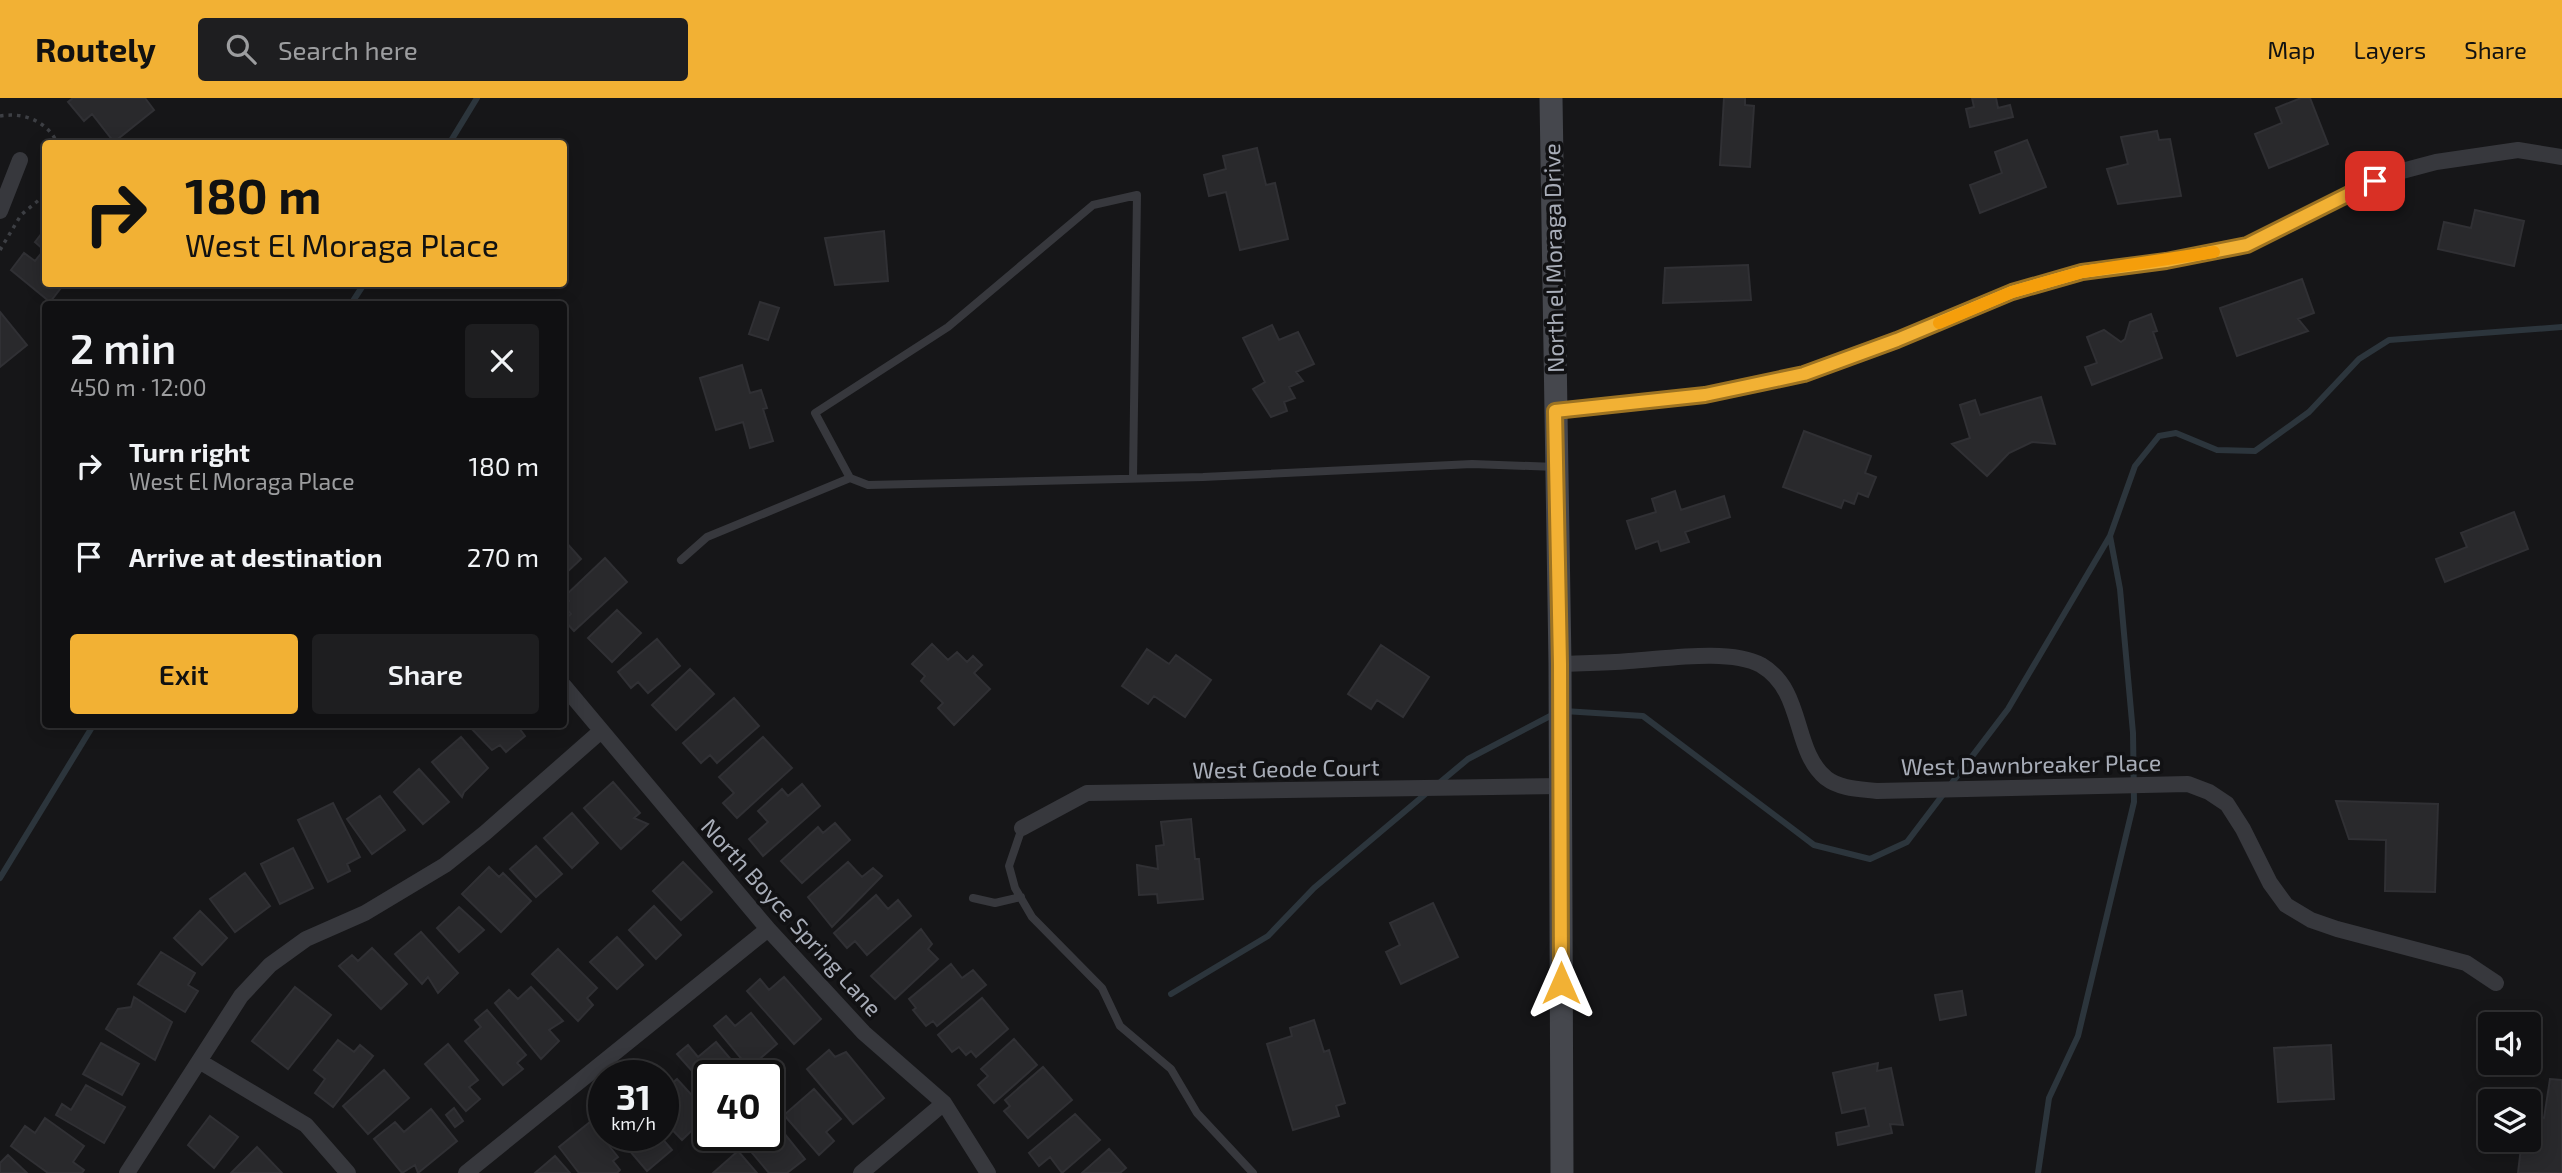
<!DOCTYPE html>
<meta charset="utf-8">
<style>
body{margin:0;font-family:"Exo 2",sans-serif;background:#1e1e20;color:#f1f3f6;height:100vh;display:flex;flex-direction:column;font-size:26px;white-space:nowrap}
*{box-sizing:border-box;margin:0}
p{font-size:23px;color:#9c9d9f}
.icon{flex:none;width:38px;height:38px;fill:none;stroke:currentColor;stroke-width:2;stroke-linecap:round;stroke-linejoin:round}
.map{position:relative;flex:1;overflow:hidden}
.side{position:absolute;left:42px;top:203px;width:525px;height:427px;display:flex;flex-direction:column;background:#101012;border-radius:7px;box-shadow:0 4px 18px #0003,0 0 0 2px #303032}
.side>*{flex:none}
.hud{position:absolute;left:42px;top:42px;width:525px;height:147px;border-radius:7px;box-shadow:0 4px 18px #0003,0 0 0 2px #303032;background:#f2b134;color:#111;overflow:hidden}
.fabs{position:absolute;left:2478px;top:914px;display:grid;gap:14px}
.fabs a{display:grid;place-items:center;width:63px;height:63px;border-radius:7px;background:#101012;box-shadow:0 4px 18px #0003,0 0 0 2px #303032;font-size:35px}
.speed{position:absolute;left:588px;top:962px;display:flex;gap:14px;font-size:35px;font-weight:700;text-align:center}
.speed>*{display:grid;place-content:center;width:91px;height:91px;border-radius:50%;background:#101012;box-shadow:0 4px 18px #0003,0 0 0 2px #303032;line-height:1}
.speed small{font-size:18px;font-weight:400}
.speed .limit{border:4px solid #111;border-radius:10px;background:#fff;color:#111}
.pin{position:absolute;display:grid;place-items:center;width:60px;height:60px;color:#fff;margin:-30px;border-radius:14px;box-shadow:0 4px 10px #0006}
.me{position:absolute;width:77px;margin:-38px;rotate:0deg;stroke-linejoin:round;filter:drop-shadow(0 0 5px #0008)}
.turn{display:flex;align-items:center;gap:24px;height:147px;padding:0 28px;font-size:32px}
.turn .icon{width:91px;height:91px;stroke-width:2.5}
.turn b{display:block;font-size:49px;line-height:60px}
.round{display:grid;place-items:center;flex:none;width:74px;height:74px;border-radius:7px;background:#1e1e20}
.headline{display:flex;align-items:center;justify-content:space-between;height:119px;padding:0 28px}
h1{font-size:42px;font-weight:600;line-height:52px}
.cta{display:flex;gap:14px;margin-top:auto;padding:14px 28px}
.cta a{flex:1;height:80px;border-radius:7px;background:#f2b134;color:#111;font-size:28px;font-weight:600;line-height:80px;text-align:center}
.cta a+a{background:#1e1e20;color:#f1f3f6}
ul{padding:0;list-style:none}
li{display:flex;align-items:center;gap:21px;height:91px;padding:0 28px}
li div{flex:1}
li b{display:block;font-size:26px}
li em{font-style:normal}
header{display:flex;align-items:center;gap:42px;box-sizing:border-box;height:98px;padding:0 35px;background:#f2b134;color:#111}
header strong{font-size:33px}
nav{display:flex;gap:38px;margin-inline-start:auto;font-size:24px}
.search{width:490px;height:63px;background:#1e1e20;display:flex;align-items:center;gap:18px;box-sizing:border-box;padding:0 24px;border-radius:7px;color:#9c9d9f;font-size:26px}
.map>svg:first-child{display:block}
</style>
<header>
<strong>Routely</strong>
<div class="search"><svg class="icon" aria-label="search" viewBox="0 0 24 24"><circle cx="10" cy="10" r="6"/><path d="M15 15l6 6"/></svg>Search here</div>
<nav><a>Map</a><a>Layers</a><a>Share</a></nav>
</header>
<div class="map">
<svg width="2562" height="1075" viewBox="0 0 2562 1075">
<rect width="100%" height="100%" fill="#161618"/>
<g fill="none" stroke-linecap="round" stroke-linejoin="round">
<path stroke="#2c353c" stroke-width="6" d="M449,46L477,0
M351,206L364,186
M1564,613L1643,618L1814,747L1870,761L1907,744L2008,611L2110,438
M1438,686L1468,661L1554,616
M0,780L94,626
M1171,896L1268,838L1314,790L1429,693
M2038,1075L2049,1000L2078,938L2134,704L2133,635L2120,491L2110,438L2135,368L2159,338L2176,335L2217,352L2255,353L2309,314L2359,261L2389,242L2562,229"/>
</g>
<path fill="#29292c" stroke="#303034" stroke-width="2" d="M73,0H145L154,12L114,44L92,16L84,23L68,4Z
M1724,0H1745V7L1754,8L1750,69L1720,67Z
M1972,0H1996L1998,10L2010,7L2013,19L1970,29L1966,11L1974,9Z
M2301,0H2310L2328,46L2269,70L2255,36L2282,25L2276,10Z
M2157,33L2159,42L2170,41L2181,98L2118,106L2107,71L2128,66L2121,39Z
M2027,42L2046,89L1980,115L1970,87L2002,75L1995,54Z
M1257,50L1266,87L1275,85L1288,141L1240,152L1226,94L1209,98L1204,77L1226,71L1223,58Z
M2475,112L2524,123L2514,168L2438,151L2444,124L2471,130Z
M45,131L46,186H64L50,204L11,172L24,155L35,163L44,152L35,144Z
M884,133L888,183L835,187L825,140Z
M1748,167L1751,202L1663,205L1665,170Z
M2302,181L2314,215L2298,221L2308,233L2237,258L2220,210Z
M760,204L779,210L768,242L749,236Z
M0,214L27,247L0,269Z
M2151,216L2157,233L2153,234L2162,260L2092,287L2085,269L2097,265L2087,239L2104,232L2121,244L2125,241L2130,224Z
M1272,227L1279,242L1298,234L1314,266L1296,274L1303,283L1289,289L1295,300L1284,304L1287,313L1271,319L1253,291L1265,284L1243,240Z
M742,267L750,295L761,292L767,310L763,311L773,343L750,350L743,324L716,332L700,280Z
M2041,299L2055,346L2032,344L2009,355L1987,378L1952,346L1970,340L1960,307L1975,302L1980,317Z
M1804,333L1871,358L1865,375L1876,379L1868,399L1858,395L1854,406L1844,402L1841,410L1783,389Z
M1675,393L1681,412L1724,398L1730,419L1685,434L1689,444L1661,453L1658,443L1636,451L1627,423L1656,414L1652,401Z
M2514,414L2528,451L2445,484L2436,461L2467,449L2461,435Z
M564,442L581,461L564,477Z
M605,460L627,484L574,533L564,522L571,516L564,508L569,503L565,498Z
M617,512L641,535L612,564L588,540Z
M657,541L680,568L648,595L638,584L631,590L618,574Z
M932,546L948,562L957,554L967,564L973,558L982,567L974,575L990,591L954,627L938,610L943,605L921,583L925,578L912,566Z
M1381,547L1429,579L1403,619L1377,602L1371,611L1348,596Z
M1147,551L1169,566L1176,557L1211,582L1185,619L1154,598L1148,606L1122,588Z
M690,571L714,596L676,632L652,607Z
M734,600L759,628L717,665L710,657L701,665L683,645Z
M467,626H516L525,638L506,654L500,647L492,652Z
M461,639L488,670L464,694L462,699L432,664Z
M763,639L792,670L737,720L723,705L734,695L719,679Z
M419,671L449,704L423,726L394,694Z
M613,684L640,715L634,720L648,726L621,751L584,710Z
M802,686L820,708L763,758L749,741L768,724L758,713L782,691L788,698Z
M380,698L405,732L372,756L347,721Z
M2336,703L2438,706L2435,794L2385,793L2386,742L2349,741Z
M333,705L360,759L347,766L350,773L328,784L298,722Z
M572,715L598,745L572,770L544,740Z
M1191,721L1195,761H1199L1203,801L1158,805L1157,796L1139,797L1137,767L1158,771L1156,748L1164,747L1161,724Z
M835,725L850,742L802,785L781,763L818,729L823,735Z
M536,748L562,776L536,799L510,771Z
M293,750L313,790L280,806L261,766Z
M683,764L712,794L681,822L653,793Z
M848,764L862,779L873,770L882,778L832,829L808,799Z
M489,769L499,779L503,775L531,803L501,834L462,796Z
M245,775L270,808L235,834L210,801Z
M876,797L888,811L898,802L911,818L867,857L855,843L847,850L834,835Z
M1433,805L1458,859L1401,886L1386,854L1400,847L1390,825Z
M654,808L681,837L656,861L629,832Z
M459,809L484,832L459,854L437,830Z
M200,813L227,840L202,867L174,840Z
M921,831L932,846L928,851L938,861L895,901L871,878Z
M421,834L458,875L438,895L428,879L422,886L395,856Z
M617,839L643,867L617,891L590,864Z
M372,850L407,886L381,911L339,868L352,857L358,863Z
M558,851L597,890L587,900L593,907L578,923L532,876Z
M161,854L195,875L188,887L198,893L185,914L138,886Z
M951,866L962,880L973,872L986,887L937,928L933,923L926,928L913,912L916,910L909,901Z
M784,879L821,921L794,946L747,893L760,881L769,892Z
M295,889L331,917L288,971L252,943Z
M531,889L563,923L549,932L559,943L541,961L495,905L509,892L518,901Z
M1962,893L1966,917L1940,922L1935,897Z
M134,899L172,924L155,962L106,931L118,911L131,909Z
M982,900L1008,931L976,959L971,953L966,957L959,949L952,954L938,937Z
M487,912L526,957L517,965L523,971L503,987L465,943L481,929L475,922Z
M751,915L777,946L749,970L714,928L726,918L735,928Z
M1314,922L1324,954L1329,952L1345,1005L1336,1008L1339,1018L1293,1032L1267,946L1292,938L1290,930Z
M1014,941L1037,967L994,1005L978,987L988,978L981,971Z
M338,942L354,954L360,947L373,958L333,1009L315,995L325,981L314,972Z
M716,944L745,978H709V992L677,956L688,947L698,959Z
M101,945L139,966L122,997L83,976Z
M448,946L478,982L469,989L480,1001L466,1013L425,966Z
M2331,947L2334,1001L2278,1004L2274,950Z
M829,952L835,959L846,954L884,1000L853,1026L807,971Z
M1878,965L1877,973L1891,970L1903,1027L1890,1026L1892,1035L1838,1047L1836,1035L1869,1028L1865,1010L1842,1015L1833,975Z
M648,969L656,978H637Z
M1043,969L1072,1002L1028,1040L1004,1013L1010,1008L1005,1002Z
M384,972L409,1000L368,1036L343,1008Z
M677,981L709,1016L682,1042L663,1022V986L667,990Z
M2550,981L2562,982V1075H2518L2522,1041H2529V1018L2544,1020Z
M86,987L125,1009L104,1045L56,1017L62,1006L71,1012Z
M814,991L841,1021L826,1034L834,1043L819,1057L784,1017Z
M454,1010L463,1023L455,1029L446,1017Z
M431,1011L457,1043L418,1075L415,1067L402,1075L374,1041L395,1024L404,1034Z
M1075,1016L1100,1042L1062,1075L1050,1059L1039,1068L1029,1055Z
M210,1018L238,1039L214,1070L188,1047Z
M771,1019L805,1061L787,1075H769L742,1043L749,1038H768V1022Z
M45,1020L84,1048L73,1064L84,1072L82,1075H48L11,1048L25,1028L35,1035Z
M590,1024L618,1059L613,1063L620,1072L617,1075H579L559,1049Z
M617,1038H660L672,1052L647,1073Z
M257,1049L282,1075H231Z
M1109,1051L1126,1070L1120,1075H1082Z
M738,1053L757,1075H713Z
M8,1057L27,1075H0V1065Z
M555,1058L570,1075H535Z"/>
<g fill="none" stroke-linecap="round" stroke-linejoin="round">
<path stroke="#3d3f44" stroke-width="3.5" stroke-dasharray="3.5 5" stroke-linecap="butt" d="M0,18C24,14 47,23 58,46
M0,152L21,117L46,96"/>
<path stroke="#37383d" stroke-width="8" d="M1133,380L1137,97L1093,107L948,229L815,315L850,380L868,387L1203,379L1472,366L1556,369
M681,462L707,439L850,380
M1022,730L1009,768L1015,790L1032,819L1102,890L1120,928L1171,971L1197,1015L1253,1075
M973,800L995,805L1021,799"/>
<path stroke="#37383d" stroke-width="16" d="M0,113L20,62
M1555,313L1705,297L1804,276L1897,242L2012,194L2082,174L2166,163L2247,147L2387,77L2436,64L2518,52L2562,59
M1560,566C1583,565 1606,565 1629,563C1664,561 1730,550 1761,567C1805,593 1792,652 1826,680C1840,691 1860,691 1877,693L2188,686L2209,694L2227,706L2243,731L2270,785L2286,807L2311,822L2337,831L2466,865L2496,885
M564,588L768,831L864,935L944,1005L988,1075
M1022,730L1087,695L1560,688
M199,963L306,1027L348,1075
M127,1075L241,898L270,867L306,841L365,815L445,767L485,735L601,633
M466,1075L768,831
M861,1075L944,1005"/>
<path stroke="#45474d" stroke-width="23" d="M1551,0L1560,566L1562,1075"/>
</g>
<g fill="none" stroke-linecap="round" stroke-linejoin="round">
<g stroke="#9d7322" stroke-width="18">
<path id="route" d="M1561,885L1560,566L1555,313L1705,297L1804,276L1897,242L2012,194L2082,174L2166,163L2247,147L2375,83"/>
</g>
<use href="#route" stroke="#f2b134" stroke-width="12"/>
<path stroke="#f59e0b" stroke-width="12" d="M1939,225L2012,194L2082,174L2214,154"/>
</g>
<g text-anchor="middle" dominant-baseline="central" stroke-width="7" stroke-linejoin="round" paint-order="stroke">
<g font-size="23" fill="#a8adb8" stroke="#111113">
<text transform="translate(1553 160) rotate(-91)">North el Moraga Drive</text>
<text transform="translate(2031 666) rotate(-1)">West Dawnbreaker Place</text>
<text transform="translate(1286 670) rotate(-1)">West Geode Court</text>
<text transform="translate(792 819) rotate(48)">North Boyce Spring Lane</text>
</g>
</g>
</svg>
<div class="fabs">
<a><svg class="icon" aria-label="sound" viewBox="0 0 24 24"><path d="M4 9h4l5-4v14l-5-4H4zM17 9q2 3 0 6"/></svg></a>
<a><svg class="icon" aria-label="layers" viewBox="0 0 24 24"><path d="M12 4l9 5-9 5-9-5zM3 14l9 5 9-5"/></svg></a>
</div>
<div class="speed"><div>31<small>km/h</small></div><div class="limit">40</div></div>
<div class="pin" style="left:2375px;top:83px;background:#d93025"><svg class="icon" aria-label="arrive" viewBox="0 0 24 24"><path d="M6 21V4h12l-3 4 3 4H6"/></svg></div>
<svg class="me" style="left:1561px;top:885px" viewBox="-20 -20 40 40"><path d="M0-17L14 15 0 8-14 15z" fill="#f2b134" stroke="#fff" stroke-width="4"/></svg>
<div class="hud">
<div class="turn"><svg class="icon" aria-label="right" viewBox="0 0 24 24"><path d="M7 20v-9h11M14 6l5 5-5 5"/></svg><div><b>180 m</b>West El Moraga Place</div></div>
</div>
<section class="side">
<div class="headline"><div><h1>2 min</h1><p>450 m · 12:00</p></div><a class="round"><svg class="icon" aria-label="close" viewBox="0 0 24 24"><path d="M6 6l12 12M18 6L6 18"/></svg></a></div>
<ul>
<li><svg class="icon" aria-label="right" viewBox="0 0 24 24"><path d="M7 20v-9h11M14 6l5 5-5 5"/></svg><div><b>Turn right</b><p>West El Moraga Place</p></div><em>180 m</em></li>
<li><svg class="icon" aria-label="arrive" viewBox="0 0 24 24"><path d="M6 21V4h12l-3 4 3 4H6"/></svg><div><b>Arrive at destination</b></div><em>270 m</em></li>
</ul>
<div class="cta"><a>Exit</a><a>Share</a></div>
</section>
</div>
